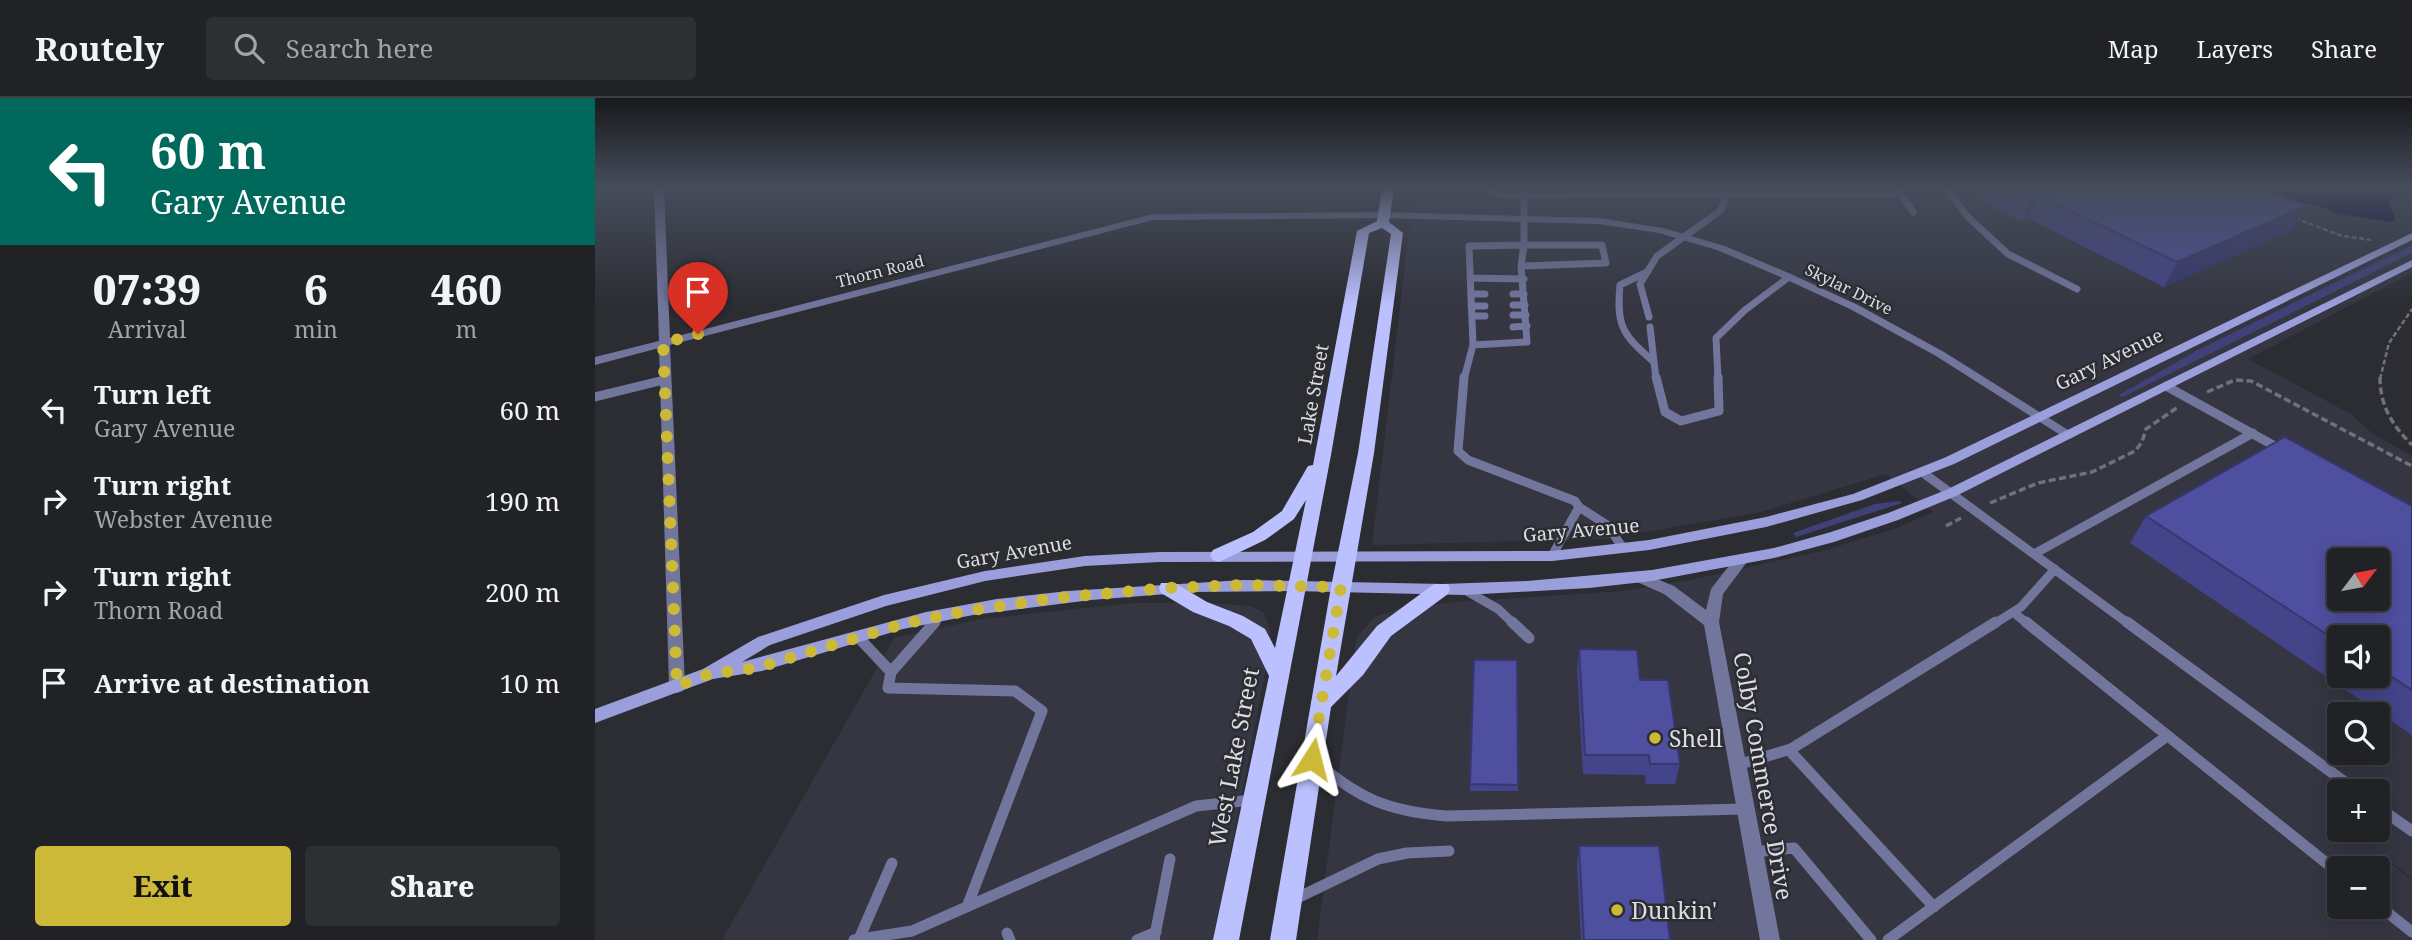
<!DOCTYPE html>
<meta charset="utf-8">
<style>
body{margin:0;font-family:"Noto Serif",serif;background:#2d2f32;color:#f1f3f6;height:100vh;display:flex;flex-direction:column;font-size:26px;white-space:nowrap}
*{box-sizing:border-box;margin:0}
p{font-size:23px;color:#a2a4a7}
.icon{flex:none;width:38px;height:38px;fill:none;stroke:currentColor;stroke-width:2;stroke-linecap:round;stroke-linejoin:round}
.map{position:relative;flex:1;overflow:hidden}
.sheet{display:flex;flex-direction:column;background:#212226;width:595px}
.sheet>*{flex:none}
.top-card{background:#00695c;color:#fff;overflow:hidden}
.needle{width:46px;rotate:58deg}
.controls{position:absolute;left:1732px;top:450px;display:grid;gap:14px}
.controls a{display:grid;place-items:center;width:63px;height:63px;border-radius:7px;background:#212226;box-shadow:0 4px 18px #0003,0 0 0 2px #3e3f43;font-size:35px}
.pin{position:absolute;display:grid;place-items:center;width:60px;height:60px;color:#fff;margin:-72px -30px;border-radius:50% 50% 50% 0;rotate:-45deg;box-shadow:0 0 7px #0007}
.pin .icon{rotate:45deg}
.me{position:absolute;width:77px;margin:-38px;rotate:9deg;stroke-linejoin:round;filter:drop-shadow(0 0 5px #0008)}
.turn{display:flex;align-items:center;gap:24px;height:147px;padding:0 35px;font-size:32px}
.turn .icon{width:91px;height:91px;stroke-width:2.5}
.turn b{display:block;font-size:49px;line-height:60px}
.eta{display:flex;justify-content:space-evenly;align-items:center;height:119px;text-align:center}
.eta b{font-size:42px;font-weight:800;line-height:49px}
.primary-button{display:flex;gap:14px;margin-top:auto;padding:14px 35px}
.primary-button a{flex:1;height:80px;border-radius:7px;background:#cdb938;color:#111;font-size:28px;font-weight:800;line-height:80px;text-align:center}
.primary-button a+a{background:#2d2f32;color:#f1f3f6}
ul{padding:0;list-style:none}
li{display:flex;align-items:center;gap:21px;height:91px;padding:0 35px}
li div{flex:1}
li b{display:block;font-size:26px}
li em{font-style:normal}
header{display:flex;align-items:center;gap:42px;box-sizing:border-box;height:98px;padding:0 35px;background:#212226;border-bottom:2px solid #3e3f43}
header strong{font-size:33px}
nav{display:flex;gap:38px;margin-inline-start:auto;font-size:24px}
.search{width:490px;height:63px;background:#2d2f32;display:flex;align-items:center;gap:18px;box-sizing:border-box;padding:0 24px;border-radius:7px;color:#a2a4a7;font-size:26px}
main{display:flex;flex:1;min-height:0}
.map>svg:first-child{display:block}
</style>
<header>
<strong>Routely</strong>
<div class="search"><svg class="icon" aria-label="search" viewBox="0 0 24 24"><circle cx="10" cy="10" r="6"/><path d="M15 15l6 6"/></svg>Search here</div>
<nav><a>Map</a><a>Layers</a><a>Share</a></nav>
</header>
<main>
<section class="sheet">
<div class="top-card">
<div class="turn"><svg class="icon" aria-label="left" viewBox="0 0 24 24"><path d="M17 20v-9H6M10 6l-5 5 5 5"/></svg><div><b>60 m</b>Gary Avenue</div></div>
</div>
<div class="eta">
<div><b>07:39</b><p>Arrival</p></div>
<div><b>6</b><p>min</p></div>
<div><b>460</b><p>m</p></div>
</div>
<ul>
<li><svg class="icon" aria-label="left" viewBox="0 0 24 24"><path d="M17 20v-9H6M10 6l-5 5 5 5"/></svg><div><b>Turn left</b><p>Gary Avenue</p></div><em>60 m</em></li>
<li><svg class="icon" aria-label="right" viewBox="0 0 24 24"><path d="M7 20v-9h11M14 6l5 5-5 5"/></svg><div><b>Turn right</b><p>Webster Avenue</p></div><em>190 m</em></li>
<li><svg class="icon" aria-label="right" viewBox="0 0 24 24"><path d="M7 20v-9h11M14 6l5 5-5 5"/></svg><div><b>Turn right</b><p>Thorn Road</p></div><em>200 m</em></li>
<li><svg class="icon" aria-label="arrive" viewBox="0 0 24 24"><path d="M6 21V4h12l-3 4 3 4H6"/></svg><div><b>Arrive at destination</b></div><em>10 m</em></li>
</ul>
<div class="primary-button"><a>Exit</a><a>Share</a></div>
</section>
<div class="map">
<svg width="1817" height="842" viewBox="0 0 1817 842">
<rect width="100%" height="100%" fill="#2c2d33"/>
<path fill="#353642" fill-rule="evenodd" d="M819,90H1817V175L1653,261L1756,316L1778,336L1817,358V780L1766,742L1817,782V842H722L761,541L779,519L806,510L860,504L1029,493L1095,482L1227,453L1302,430L1338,414L1291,376L1166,414L1010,441L777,447ZM1745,462H1783V500H1745ZM1745,539H1783V578H1745ZM1745,616H1783V654H1745ZM1745,693H1783V732H1745ZM1745,770H1783V808H1745Z
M540,505H616L656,508L669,515L675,531L676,543L619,842H127L299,540L386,521Z"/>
<path fill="#404178" d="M1817,147V155L1528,299L1524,297L1601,253Z
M1304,403L1307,405L1201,439L1198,435L1280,406Z"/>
<path fill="#10043f" d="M1679,90H1797L1800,93C1788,116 1797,103 1800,122L1796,124L1744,116L1722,107L1694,102Z"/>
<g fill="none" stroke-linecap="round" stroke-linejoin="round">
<path stroke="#717277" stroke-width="2.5" stroke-dasharray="5 2.5" stroke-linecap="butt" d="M1700,120L1747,138L1776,142
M1785,281L1794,245L1817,211"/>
<path stroke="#717277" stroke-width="3.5" stroke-dasharray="7 3.5" stroke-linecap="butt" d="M1785,279C1785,308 1797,327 1817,347
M1612,294L1640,282L1656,283L1817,368
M1395,405L1443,385L1497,374L1540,353L1547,344L1551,331L1583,309
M1351,428L1366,420"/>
<path stroke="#73769c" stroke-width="7" d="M892,90L907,97L1306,96L1303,90
M1351,90L1373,119L1413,156L1482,191
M1306,96L1318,114
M929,147H1007L1011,165L926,168Z
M1052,174L1025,187C1021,229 1028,237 1059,264
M875,180L929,181
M876,196H890
M918,196H929
M918,207H930
M876,208H890
M918,217H931
M877,218H890
M1054,219L1045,186L1062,158L1125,113L1129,106V96
M918,229L932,228
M1055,229L1061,281
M878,247L932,244L926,168
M869,281L878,247L874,148L929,147V97
M1123,281L1121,240L1150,212L1194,179"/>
<path stroke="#73769c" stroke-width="9" d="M869,279L863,353L873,362L980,403L984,409L1012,427L1028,450
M1061,279L1070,314L1086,323L1124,313L1123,279
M1571,288L1687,352
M0,299L69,282
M1327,374L1534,526
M1439,456L1658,335
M957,458L984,409
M870,492L903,511L919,526
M1418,514L1433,526
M338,526L345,518
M1399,526L1426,509L1460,471"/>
<path stroke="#73769c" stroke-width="11" d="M340,524L296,574L293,590L420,593L447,613L372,809
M917,524L934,540
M1431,524L1745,776
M1532,524L1762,693
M263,539L296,574
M1194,652L1339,809
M719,662C763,701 793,713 851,718L1150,711
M1142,667L1196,651L1401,524
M1783,709L1817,733
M1158,754L1199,750L1276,842
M698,802L783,761L812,755L854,753
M1783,807L1817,834
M412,835L415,842
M264,841L297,765
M259,842L317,833L601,708L657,702
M542,842L561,834
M559,842L575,761
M1293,842L1572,638"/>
<path fill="#73769c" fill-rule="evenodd" d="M59,90H69L75,240L558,116L789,114L1004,120L1068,130L1130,148L1198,177L1263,207L1349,254L1481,337L1475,341L1470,340L1341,258L1255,211L1190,181L1122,152L1064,135L1004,126L789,120L558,122L75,247L90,588L88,593L82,595L76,593L74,588L64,250L0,267V259L64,243Z
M1145,459L1150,460L1152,464L1128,496L1124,524L1185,842H1165L1109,527L1069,496L1042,484L1040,480L1042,476L1047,475L1079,488L1111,512L1116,491L1140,460Z"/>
<path fill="#9a9fdb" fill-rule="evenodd" d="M1817,135V142L1359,366L1267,402L1171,429L1054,452L957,463L565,464L490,468L390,483L291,508L175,547L147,564L331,514L402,501L473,493L648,482L848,486L932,483L1057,472L1179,450L1236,434L1293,415L1351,392L1817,162V169L1361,398L1303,422L1239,444L1179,460L1057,483L994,490L869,497L698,493L597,494L496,502L378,517L308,531L167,573L118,581L0,625V611L108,571L163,539L289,497L390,473L490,458L565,454L957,453L1054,442L1171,419L1258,396L1349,360Z"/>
<path fill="#bbc0ff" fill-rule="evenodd" d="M787,90H799L794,124L808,135L779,355L741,578L782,528L839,486H853L855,491L853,496L796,538L768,577L736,609L701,842H675L736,489L763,355L796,136L787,130L774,135L736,357L644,842H618L674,578L656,541L634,528L598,514L566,495L564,490L566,485H580L612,504L648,518L670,531L680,550L711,402L699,421L670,442L624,464L618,462L615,457L618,452L658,434L687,413L713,368L718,367L762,133L782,123Z"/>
</g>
<path fill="#44448a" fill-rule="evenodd" d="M1389,90H1666L1697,132L1569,189L1434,121L1427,124L1385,102Z
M1817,408V637L1535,445L1551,418ZM1745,539H1783V578H1745Z
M984,551L1045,582L1085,666L1080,686H1051L1050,677L988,676L982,572Z
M922,562L923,693H875V686Z
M984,748L1075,842H986L982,767Z"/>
<path fill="#373770" d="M1443,97L1434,121L1427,124L1436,100Z
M1711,108L1697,132L1569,189L1582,164Z"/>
<path fill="#4f4fa0" stroke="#373770" stroke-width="2" fill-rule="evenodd" d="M1416,90H1666L1711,108L1582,164L1443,97L1436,100Z
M1690,339L1817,408V592L1783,570V539H1745V545L1551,418ZM1745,462H1783V500H1745Z
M984,551L1042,552L1045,582H1073L1085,666H1055L1054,657H990Z
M879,562H922L923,687L875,686Z
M984,748H1064L1075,842H989Z"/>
<linearGradient id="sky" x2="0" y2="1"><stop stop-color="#18191c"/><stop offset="0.43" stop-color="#454c5b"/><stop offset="1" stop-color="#454c5b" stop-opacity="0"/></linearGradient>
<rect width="1817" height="208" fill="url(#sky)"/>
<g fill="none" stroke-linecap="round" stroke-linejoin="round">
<path stroke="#cdb938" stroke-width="12" stroke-dasharray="0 21.6" d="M103,236L68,245L82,588L114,576L161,570L308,526L365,514L460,500L573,490L645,487L746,489L717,661"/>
</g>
<g fill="#cdb938" stroke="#2c2d33" stroke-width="2.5">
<circle cx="1060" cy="640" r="7"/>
<circle cx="1022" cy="812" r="7"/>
</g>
<g text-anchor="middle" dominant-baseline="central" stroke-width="5" stroke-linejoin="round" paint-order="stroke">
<g font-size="16" fill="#dcdde1" stroke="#2c2d33">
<text transform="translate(285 173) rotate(-14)">Thorn Road</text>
<text transform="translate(1254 191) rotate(26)">Skylar Drive</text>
</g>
<g font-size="19" fill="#dcdde1" stroke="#2c2d33">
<text transform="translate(1514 261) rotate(-26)">Gary Avenue</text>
<text transform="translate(718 296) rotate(-80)">Lake Street</text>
<text transform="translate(986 432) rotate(-5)">Gary Avenue</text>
<text transform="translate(419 454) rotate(-10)">Gary Avenue</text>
</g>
<g font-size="23" fill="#dcdde1" stroke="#2c2d33" text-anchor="start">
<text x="1074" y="640">Shell</text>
<text x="1036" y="812">Dunkin'</text>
</g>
<g font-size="23" fill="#dcdde1" stroke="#2c2d33">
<text transform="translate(638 659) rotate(-79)">West Lake Street</text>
<text transform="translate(1169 678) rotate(80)">Colby Commerce Drive</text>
</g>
</g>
</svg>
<div class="controls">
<a><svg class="needle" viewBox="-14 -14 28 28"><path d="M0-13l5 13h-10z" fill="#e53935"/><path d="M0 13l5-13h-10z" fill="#a2a4a7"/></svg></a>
<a><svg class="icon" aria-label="sound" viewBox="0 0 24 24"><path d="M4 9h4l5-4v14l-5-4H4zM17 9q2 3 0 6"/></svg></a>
<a><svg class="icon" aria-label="search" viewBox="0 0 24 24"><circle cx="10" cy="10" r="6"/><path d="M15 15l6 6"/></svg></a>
<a>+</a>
<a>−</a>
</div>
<div class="pin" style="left:103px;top:236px;background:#d93025"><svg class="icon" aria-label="arrive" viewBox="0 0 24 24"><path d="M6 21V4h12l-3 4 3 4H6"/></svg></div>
<svg class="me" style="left:717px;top:661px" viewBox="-20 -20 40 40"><path d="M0-17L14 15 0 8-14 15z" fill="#cdb938" stroke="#fff" stroke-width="4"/></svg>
</div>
</main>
